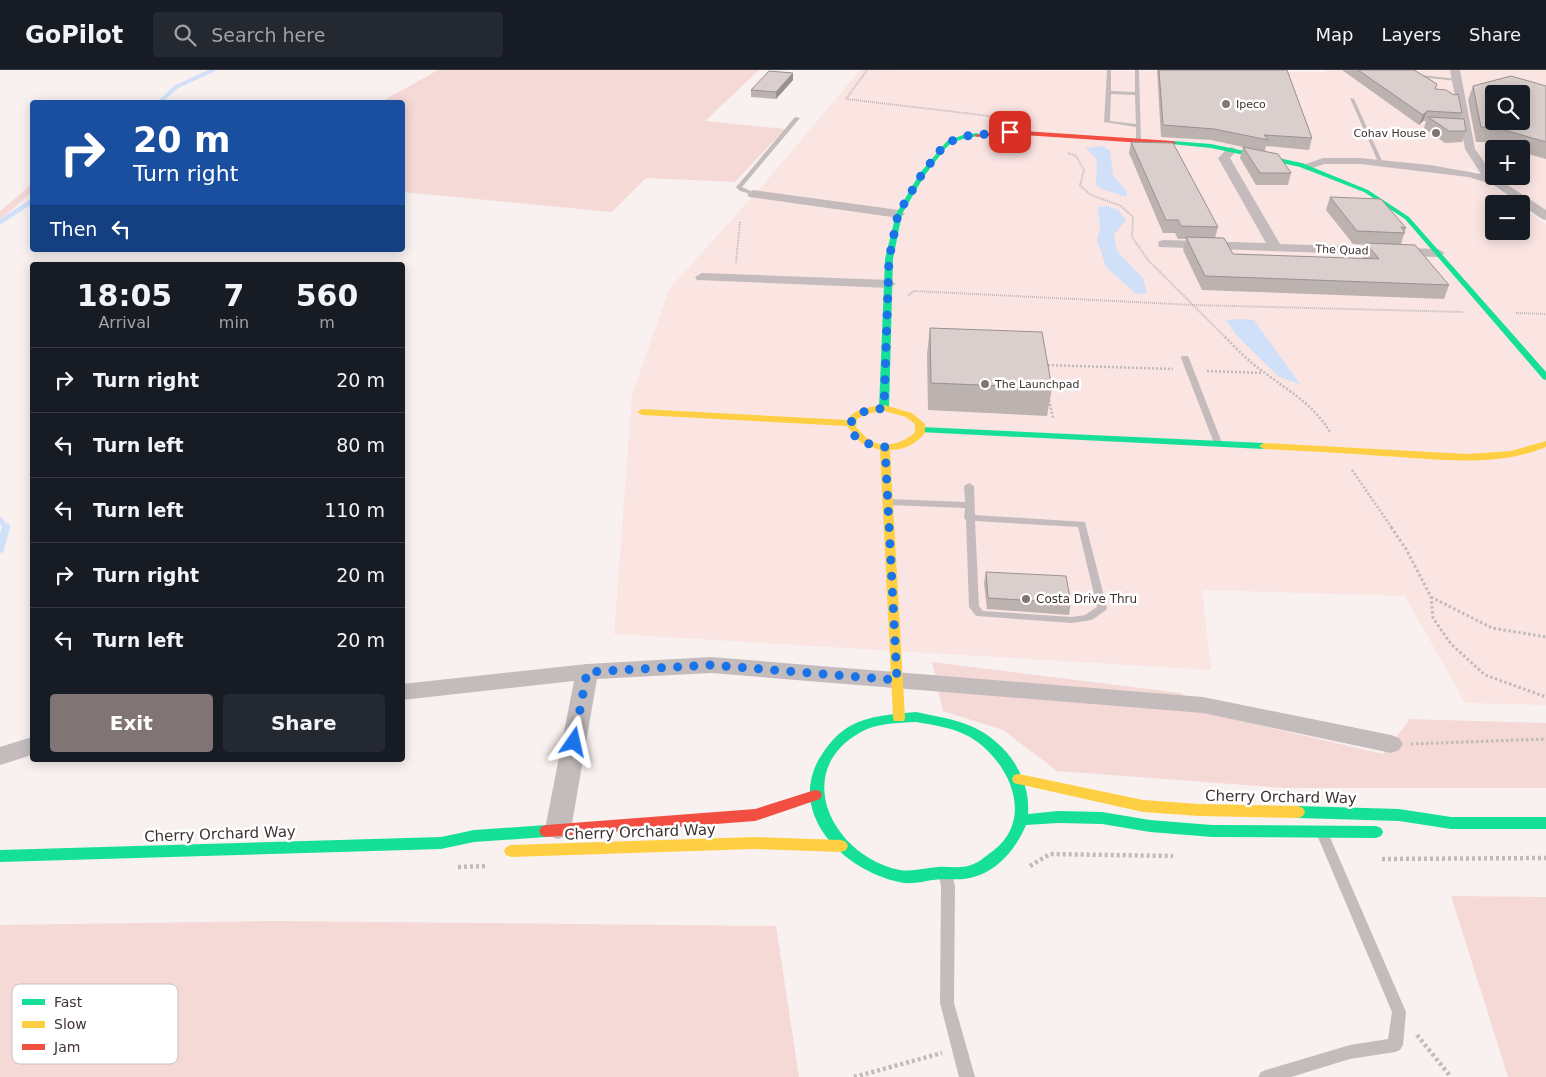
<!DOCTYPE html>
<meta charset="utf-8">
<style>
body{margin:0;font-family:"DejaVu Sans",sans-serif;background:#242831;color:#f1f3f6;height:100vh;display:flex;flex-direction:column;font-size:19px;white-space:nowrap}
*{box-sizing:border-box;margin:0}
p{font-size:16px;color:#9ea1a6}
.icon{flex:none;width:28px;height:28px;fill:none;stroke:currentColor;stroke-width:2;stroke-linecap:round;stroke-linejoin:round}
.map{position:relative;flex:1;overflow:hidden}
.sheet{position:absolute;left:30px;top:192px;width:375px;height:500px;display:flex;flex-direction:column;background:#171b24;border-radius:5px;box-shadow:0 2px 12px #0003}
.sheet>*{flex:none}
.guide{position:absolute;left:30px;top:30px;width:375px;height:152px;border-radius:5px;box-shadow:0 2px 12px #0003;background:#1a4fa0;color:#fff;overflow:hidden}
.buttons{position:absolute;left:1485px;top:15px;display:grid;gap:10px}
.buttons a{display:grid;place-items:center;width:45px;height:45px;border-radius:5px;background:#171b24;box-shadow:0 2px 12px #0003;font-size:25px}
.pin{position:absolute;display:grid;place-items:center;width:42px;height:42px;color:#fff;margin:-21px;border-radius:10px;box-shadow:0 2px 8px #0006}
.me{position:absolute;width:55px;margin:-28px;rotate:11deg;stroke-linejoin:round;filter:drop-shadow(0 0 4px #0008)}
.turn{display:flex;align-items:center;gap:18px;height:105px;padding:0 20px;font-size:22px}
.turn .icon{width:65px;height:65px;stroke-width:2.5}
.turn b{display:block;font-size:35px;line-height:42px}
.then{display:flex;align-items:center;height:48px;padding:0 20px;background:#0003;gap:10px;font-size:19px}
.eta{display:flex;justify-content:space-evenly;align-items:center;height:85px;text-align:center}
.eta b{font-size:30px;font-weight:600;line-height:35px}
.primary-button{display:flex;gap:10px;margin-top:auto;padding:10px 20px}
.primary-button a{flex:1;height:58px;border-radius:5px;background:#807574;color:#fff;font-size:20px;font-weight:600;line-height:58px;text-align:center}
.primary-button a+a{background:#242831;color:#f1f3f6}
ul{padding:0;list-style:none}
li{display:flex;align-items:center;gap:15px;height:65px;padding:0 20px;border-top:1px solid #363941}
li div{flex:1}
li b{display:block;font-size:19px}
li em{font-style:normal}
header{display:flex;align-items:center;gap:30px;box-sizing:border-box;height:70px;padding:0 25px;background:#171b24;border-bottom:1px solid #363941}
header strong{font-size:24px}
nav{display:flex;gap:28px;margin-inline-start:auto;font-size:18px}
.search{width:350px;height:45px;background:#242831;display:flex;align-items:center;gap:12px;box-sizing:border-box;padding:0 18px;border-radius:5px;color:#9ea1a6;font-size:19px}
.map>svg:first-child{display:block}
</style>
<header>
<strong>GoPilot</strong>
<div class="search"><svg class="icon" aria-label="search" viewBox="0 0 24 24"><circle cx="10" cy="10" r="6"/><path d="M15 15l6 6"/></svg>Search here</div>
<nav><a>Map</a><a>Layers</a><a>Share</a></nav>
</header>
<div class="map">
<svg width="1546" height="1007" viewBox="0 0 1546 1007">
<rect width="100%" height="100%" fill="#f8f1f0"/>
<path fill="#fbe5e3" fill-rule="evenodd" d="M860,0L1326,2L1325,0H1546V146L1488,106L1464,96L1517,134H1494V161H1521V137L1546,154V635L1465,633L1405,526L1202,520L1211,600L614,564L632,325L669,219L763,115ZM1494,24H1521V51H1494ZM1494,79H1521V106H1494Z"/>
<path fill="#f5d9d6" d="M438,0H759L705,51L785,59L735,112L646,108L612,142L403,122L402,32H381Z
M32,114V122L0,150V141Z
M932,592L1181,623L1211,644L1383,684L1410,649L1546,653V718H1284L1057,701L1003,660L943,641Z
M1451,826L1546,827V1007H1508Z
M274,851L776,856L799,1007H0V855Z"/>
<path fill="#d0e0f9" d="M1101,76L1110,80L1113,105L1127,122L1126,127L1102,119L1096,115L1097,89L1085,78Z
M1107,136L1118,140L1126,150L1114,165L1117,181L1143,208L1147,224L1135,223L1106,197L1097,169L1100,159L1098,137Z
M1240,249L1254,250L1300,314L1279,307L1237,266L1226,250Z"/>
<g fill="none" stroke-linecap="round" stroke-linejoin="round">
<path stroke="#d0e0f9" stroke-width="4" d="M160,32L176,17L213,0"/>
<path stroke="#d0e0f9" stroke-width="4.5" d="M0,152L32,131"/>
<path stroke="#d0e0f9" stroke-width="5.5" d="M0,450L7,458"/>
<path stroke="#d0e0f9" stroke-width="8" d="M0,479L6,457"/>
<path stroke="#c0bab9" stroke-width="2" stroke-dasharray="1 1" stroke-linecap="butt" d="M867,0L846,29L990,46
M1068,83L1076,86L1084,100L1080,115L1091,125L1121,136L1133,147L1132,167L1148,190L1226,268
M736,193L740,151
M908,226L914,221L1194,235L1463,242
M1516,243L1546,244"/>
<path stroke="#c0bab9" stroke-width="2.5" stroke-dasharray="2 2" stroke-linecap="butt" d="M1225,267C1237,279 1250,293 1265,303C1290,322 1313,334 1330,362
M1044,295L1173,299
M1207,301L1263,303
M1049,330L1053,348
M1352,400L1392,458"/>
<path stroke="#c0bab9" stroke-width="3" stroke-dasharray="2.5 2.5" stroke-linecap="butt" d="M1391,457L1406,479L1431,527L1433,548L1451,574L1485,605L1546,627
M1431,527L1492,558L1546,567
M1411,674L1546,669"/>
<path stroke="#c0bab9" stroke-width="4.5" stroke-dasharray="3 3" stroke-linecap="butt" d="M1382,789L1546,788
M1030,796L1050,784L1173,786
M458,797L487,796
M1417,965L1451,1007
M854,1007L942,983"/>
<path fill="#c4bcbc" fill-rule="evenodd" d="M1107,0H1111V21L1135,22V0H1139L1141,71L1136,70V57L1104,52ZM1111,24L1135,25L1136,54L1110,51Z
M1412,4L1457,9L1459,10L1457,11L1410,6Z
M1350,28L1354,29L1383,93L1378,92Z
M795,47L800,48L742,117L755,123V125L740,121L736,117L737,116Z
M1182,286H1188L1189,288L1222,373L1221,375L1218,376L1214,373L1181,288Z
M969,413L974,416L975,445L1085,452L1107,538L1106,540L1092,550L1072,553L976,546L969,537L966,450L964,448L965,438L888,435L883,432L888,429L965,432L964,416ZM975,451L1078,457L1097,537L1085,545L1072,547L983,541L979,536Z
M1323,760L1328,761L1329,765L1406,942L1403,975L1400,980L1395,982L1350,989L1291,1007H1258L1261,1002L1266,1000L1350,975L1388,969L1392,942L1317,765L1318,761Z
M946,800L951,802L955,816L954,933L975,1007H959L940,933L941,816L939,806L941,802Z"/>
<path fill="#c4bcbc" fill-rule="evenodd" d="M1450,0H1460L1475,79L1494,106L1546,140V150L1542,149L1492,114L1468,107L1360,94H1324L1307,100L1301,97L1303,95L1323,88H1360L1430,95L1481,104L1465,79Z
M1232,77L1237,80L1230,88L1280,174L1438,179L1445,183L1438,187L1159,177L1158,174L1159,171L1164,170L1266,173L1218,88L1228,78Z
M753,120L899,140L905,144L899,148L749,127L747,124Z
M702,203L889,210L896,214L889,218L697,210L695,207Z
M711,587L1203,627L1391,665L1399,668L1403,674L1399,680L1391,683L1203,643L711,603L597,609L571,759L567,766L558,769L549,766L545,759L574,611L402,630V614L587,594Z
M32,667V685L0,695V677Z"/>
<path fill="#16e098" fill-rule="evenodd" d="M977,63L979,64V66L966,68L951,73L945,79L925,105L902,144L893,189L889,338L884,341L881,340L879,338L885,189L896,144L920,103L947,71L963,65Z
M1173,71L1211,74L1302,93L1368,120L1409,147L1546,302V310L1543,309L1405,149L1364,122L1300,97L1211,78L1171,74V72Z
M922,357L1264,373L1269,376L1264,379L919,362V358Z
M916,642C935,646 955,649 973,657C1006,672 1031,707 1028,744L1058,741L1102,742L1150,750L1212,755L1376,756L1381,758L1383,762L1381,766L1376,768L1212,767L1150,762L1102,754L1058,753L1026,755C1016,779 997,802 970,808C962,810 953,809 944,809C929,809 914,816 899,812C846,801 787,746 819,689C827,676 836,664 850,656C870,645 894,644 916,642ZM916,652C934,655 954,658 970,667C1010,691 1037,751 990,783C985,787 978,793 971,795C961,799 948,796 937,797C925,798 912,802 900,800C834,787 789,702 861,662C877,653 897,653 916,652Z
M1298,736L1399,739L1451,747H1546V759H1451L1399,751L1298,748L1293,746L1291,742L1293,738Z
M546,755L551,757L553,761L551,765L546,767L474,772L441,779L0,792V780L441,767L474,760Z"/>
<path fill="#ffcf43" fill-rule="evenodd" d="M884,335L912,343L925,354V363C916,374 904,380 890,380L905,648L904,651H894L893,648L880,380L861,373L847,356L642,345L637,342L642,339L848,350C853,338 872,337 884,335ZM884,341L906,347L915,354V362C903,374 882,380 867,368C863,365 859,360 856,357L857,349L866,344Z
M1546,371V377C1495,398 1436,389 1383,386C1343,383 1304,381 1264,379L1259,376L1264,373L1467,384L1511,381Z
M1019,704L1143,730L1199,734L1298,736L1303,738L1305,742L1303,746L1298,748L1199,746L1143,742L1014,713L1012,709L1014,705Z
M755,767L841,770L846,772L848,776L846,780L841,782L755,779L511,787L506,785L504,781L506,777L511,775Z"/>
<path fill="#f24e42" fill-rule="evenodd" d="M1010,60L1173,71L1176,73L1173,75L1010,64L977,67L974,65Z
M815,720L820,721L822,725L820,729L755,751L546,767L541,765L539,761L541,757L546,755L755,739Z"/>
</g>
<path fill="#bcb2b0" d="M1157,0H1287L1312,68L1309,80L1266,76L1265,81L1291,103L1288,115H1256L1240,88L1243,77L1211,70L1161,67Z
M1342,0H1414L1462,43L1460,49L1466,61L1462,72L1445,73L1424,58L1426,51H1423L1419,55Z
M793,3V10L776,29L751,27V20Z
M1473,16H1546V89L1521,82V79H1512L1489,72H1476L1468,30Z
M1131,72L1218,157L1215,168L1233,184L1364,189L1362,186L1366,175L1353,174L1326,140L1330,127L1406,158L1401,174L1449,215L1444,229L1202,220L1183,180L1186,169H1178L1175,163H1163L1129,83Z
M930,258L1052,318L1047,346L928,340L927,284Z
M986,502L1071,533L1069,545L987,539L984,513Z"/>
<path fill="#999190" d="M793,3V10L776,29V22Z
M1427,41L1423,51L1419,55L1423,45Z"/>
<path fill="#dbcfcd" stroke="#999190" fill-rule="evenodd" d="M1159,0H1287L1312,68L1264,65L1268,70L1214,59L1163,55Z
M1358,0H1414L1437,14L1435,19L1446,20L1454,25L1458,24L1462,43L1427,41L1423,45Z
M769,1L793,3L776,22L751,20Z
M1511,6L1546,16V72L1494,57H1481L1473,16ZM1494,24H1521V51H1494Z
M1428,47L1464,49L1466,61H1449Z
M1131,72L1173,73L1218,157L1181,156L1178,150H1166Z
M1243,77L1278,84L1291,103H1260Z
M1330,127L1381,129L1406,158L1401,157L1405,163L1357,161Z
M1186,167L1224,168L1233,184L1379,189L1366,173L1415,175L1449,215L1205,206Z
M930,258L1042,262L1052,318L931,313Z
M986,502L1066,506L1071,533L988,528Z"/>
<g fill="none" stroke-linecap="round" stroke-linejoin="round">
<path stroke="#1a73e8" stroke-width="9" stroke-dasharray="0 16.2" d="M574,672L587,602L711,595L897,610L885,377C870,375 850,371 850,353L862,342L884,338L889,189L898,144L922,104L942,78L949,72L965,66L1010,62"/>
</g>
<g fill="#807574" stroke="#fff" stroke-width="2">
<circle cx="1226" cy="34" r="5"/>
<circle cx="1436" cy="63" r="5"/>
<circle cx="985" cy="314" r="5"/>
<circle cx="1026" cy="529" r="5"/>
</g>
<g text-anchor="middle" dominant-baseline="central" stroke-width="5" stroke-linejoin="round" paint-order="stroke">
<g font-size="11" fill="#3f3231" stroke="#fff" text-anchor="start">
<text x="1236" y="34">Ipeco</text>
<text x="1426" y="63" text-anchor="end">Cohav House</text>
<text x="995" y="314">The Launchpad</text>
</g>
<g font-size="11" fill="#3f3231" stroke="#fff">
<text transform="translate(1342 180) rotate(2)">The Quad</text>
</g>
<g font-size="12" fill="#3f3231" stroke="#fff" text-anchor="start">
<text x="1036" y="529">Costa Drive Thru</text>
</g>
<g font-size="15" fill="#3f3231" stroke="#fff">
<text transform="translate(1281 727) rotate(1)">Cherry Orchard Way</text>
<text transform="translate(640 762) rotate(-2)">Cherry Orchard Way</text>
<text transform="translate(220 764) rotate(-2)">Cherry Orchard Way</text>
</g>
</g>
<rect x="12" y="914" width="166" height="80" rx="8" fill="#fff" stroke="#c5c2c1" stroke-width="1"/>
<rect x="22" y="929" width="23" height="6" fill="#16e098"/>
<rect x="22" y="951" width="23" height="7" fill="#ffcf43"/>
<rect x="22" y="974" width="23" height="6" fill="#f24e42"/>
<g font-size="14" fill="#3f3231">
<text x="54" y="937">Fast</text>
<text x="54" y="959">Slow</text>
<text x="54" y="982">Jam</text>
</g>
</svg>
<div class="buttons">
<a><svg class="icon" aria-label="search" viewBox="0 0 24 24"><circle cx="10" cy="10" r="6"/><path d="M15 15l6 6"/></svg></a>
<a>+</a>
<a>−</a>
</div>
<div class="pin" style="left:1010px;top:62px;background:#d93025"><svg class="icon" aria-label="arrive" viewBox="0 0 24 24"><path d="M6 21V4h12l-3 4 3 4H6"/></svg></div>
<svg class="me" style="left:574px;top:672px" viewBox="-20 -20 40 40"><path d="M0-17L14 15 0 8-14 15z" fill="#1a73e8" stroke="#fff" stroke-width="4"/></svg>
<div class="guide">
<div class="turn"><svg class="icon" aria-label="right" viewBox="0 0 24 24"><path d="M7 20v-9h11M14 6l5 5-5 5"/></svg><div><b>20 m</b>Turn right</div></div>
<div class="then">Then<svg class="icon" aria-label="left" viewBox="0 0 24 24"><path d="M17 20v-9H6M10 6l-5 5 5 5"/></svg></div>
</div>
<section class="sheet">
<div class="eta">
<div><b>18:05</b><p>Arrival</p></div>
<div><b>7</b><p>min</p></div>
<div><b>560</b><p>m</p></div>
</div>
<ul>
<li><svg class="icon" aria-label="right" viewBox="0 0 24 24"><path d="M7 20v-9h11M14 6l5 5-5 5"/></svg><div><b>Turn right</b></div><em>20 m</em></li>
<li><svg class="icon" aria-label="left" viewBox="0 0 24 24"><path d="M17 20v-9H6M10 6l-5 5 5 5"/></svg><div><b>Turn left</b></div><em>80 m</em></li>
<li><svg class="icon" aria-label="left" viewBox="0 0 24 24"><path d="M17 20v-9H6M10 6l-5 5 5 5"/></svg><div><b>Turn left</b></div><em>110 m</em></li>
<li><svg class="icon" aria-label="right" viewBox="0 0 24 24"><path d="M7 20v-9h11M14 6l5 5-5 5"/></svg><div><b>Turn right</b></div><em>20 m</em></li>
<li><svg class="icon" aria-label="left" viewBox="0 0 24 24"><path d="M17 20v-9H6M10 6l-5 5 5 5"/></svg><div><b>Turn left</b></div><em>20 m</em></li>
</ul>
<div class="primary-button"><a>Exit</a><a>Share</a></div>
</section>
</div>
